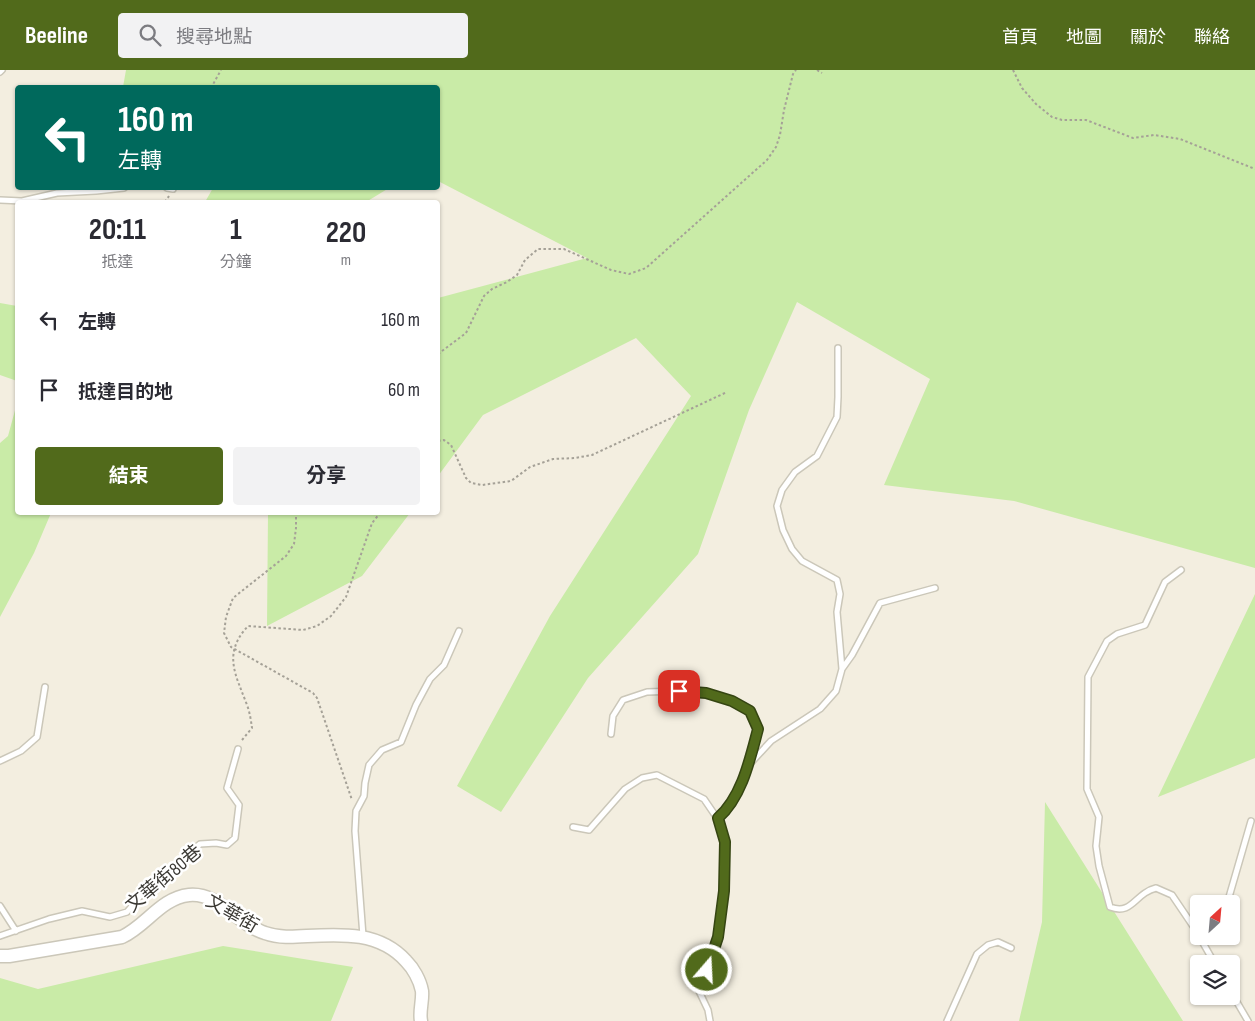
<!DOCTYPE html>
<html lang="zh-TW">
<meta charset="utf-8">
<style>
body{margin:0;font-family:"Sofia Sans Condensed","Noto Sans TC",sans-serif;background:#f2f2f3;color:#2b2b33;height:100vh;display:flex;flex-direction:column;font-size:19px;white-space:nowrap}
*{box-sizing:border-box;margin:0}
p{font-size:16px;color:#7c7c81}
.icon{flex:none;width:28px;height:28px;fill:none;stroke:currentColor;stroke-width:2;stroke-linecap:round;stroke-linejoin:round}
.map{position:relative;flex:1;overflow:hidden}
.sheet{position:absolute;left:15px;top:130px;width:425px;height:315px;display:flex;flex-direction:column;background:#fff;border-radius:5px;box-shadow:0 1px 4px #0004}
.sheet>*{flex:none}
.hud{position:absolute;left:15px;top:15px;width:425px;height:105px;border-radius:5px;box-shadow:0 1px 4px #0004;background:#00695c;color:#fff;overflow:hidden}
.needle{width:32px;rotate:26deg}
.controls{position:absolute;left:1190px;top:825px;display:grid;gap:10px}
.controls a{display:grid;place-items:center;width:50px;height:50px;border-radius:5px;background:#fff;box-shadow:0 1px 4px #0004;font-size:25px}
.pin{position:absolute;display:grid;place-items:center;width:42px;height:42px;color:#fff;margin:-21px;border-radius:10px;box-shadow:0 2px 8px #0006}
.me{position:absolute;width:55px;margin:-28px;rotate:19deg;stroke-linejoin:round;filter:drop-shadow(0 0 4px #0008)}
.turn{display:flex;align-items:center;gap:18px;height:105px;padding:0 20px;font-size:22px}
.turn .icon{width:65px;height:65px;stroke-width:2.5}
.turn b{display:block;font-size:35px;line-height:42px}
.eta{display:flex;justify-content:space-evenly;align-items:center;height:85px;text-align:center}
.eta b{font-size:30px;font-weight:700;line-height:35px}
.button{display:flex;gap:10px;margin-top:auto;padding:10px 20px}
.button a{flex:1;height:58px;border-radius:5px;background:#516a1b;color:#fff;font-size:20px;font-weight:700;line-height:58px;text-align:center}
.button a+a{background:#f2f2f3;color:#2b2b33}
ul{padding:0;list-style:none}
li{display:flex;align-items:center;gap:15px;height:70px;padding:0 20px}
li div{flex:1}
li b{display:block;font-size:19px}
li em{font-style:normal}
header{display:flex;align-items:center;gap:30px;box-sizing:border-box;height:70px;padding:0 25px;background:#516a1b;color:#fff}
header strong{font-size:24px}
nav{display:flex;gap:28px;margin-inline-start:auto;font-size:18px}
.search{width:350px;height:45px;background:#f2f2f3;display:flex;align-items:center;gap:12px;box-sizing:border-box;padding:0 18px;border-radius:5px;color:#7c7c81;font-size:19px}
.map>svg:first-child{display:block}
</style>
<header>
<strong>Beeline</strong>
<div class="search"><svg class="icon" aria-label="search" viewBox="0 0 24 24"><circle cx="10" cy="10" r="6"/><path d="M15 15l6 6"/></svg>搜尋地點</div>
<nav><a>首頁</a><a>地圖</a><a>關於</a><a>聯絡</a></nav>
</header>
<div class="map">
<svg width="1255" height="951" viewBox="0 0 1255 951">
<rect width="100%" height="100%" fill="#f3eee0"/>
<path fill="#c9eba7" d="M126,0H1255V498L1014,431L884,415L930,309L797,232L749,340L698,484L588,608L501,742L457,716L550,546L691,326L636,268L483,345L438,406V228L587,188L438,111V18L123,17Z
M213,118H389L366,132H205Z
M0,233L17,236V311L0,305Z
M17,333L18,442L51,443L34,483L0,547V373L8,366Z
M268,443V442L410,443L362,506L267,556Z
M1255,524V688L1158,727Z
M1045,732L1183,951H1019L1042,852Z
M223,876L353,897L331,951H0V908L38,919Z"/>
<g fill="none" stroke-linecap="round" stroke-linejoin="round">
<g stroke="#cbc7b9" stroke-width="8">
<path id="service" d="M0,2L2,0
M167,118L173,119
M0,130L22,131L57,123L96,121L124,118
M838,278V327L837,347L817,386L795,402L782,420L777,436L783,460L792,479L802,491L837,510L840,524L837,542L842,599
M1181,500L1165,512L1145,555L1117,564L1107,571L1088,607L1087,719L1099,747L1096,776L1099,796L1110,837C1128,844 1133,831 1145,823C1148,821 1152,819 1156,818L1172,825L1195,859L1215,894
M611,664L613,646L623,630L647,622L679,621L706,623L732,631L750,641L758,659C749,689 742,727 717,748
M0,691L21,681L37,667L45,617
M747,697L771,671L820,639L836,621L842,599L852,585L880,533L935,518
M573,757L589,760L625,719L642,708L657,705L704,729L717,748L725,772L724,821L718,867L698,919L708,940L710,951
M1227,834L1251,751
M0,836L16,861
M0,866L49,849L82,841L110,847L127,842L142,824L200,774L216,773L227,775L235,768L239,735L227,718L238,679
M363,866L355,761L356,741L364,726L365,713L369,695L382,680L401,672L416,635L430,609L444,595L459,561
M1231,922L1248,951
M947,951L977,884L988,875L998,872L1011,878"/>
</g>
<g stroke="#cbc7b9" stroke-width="15">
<path id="tertiary" d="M0,886H9L122,867C146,856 161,828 189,825C219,822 238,855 265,863C279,868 293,867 307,866C343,864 380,862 406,891C413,898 420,910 422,921C423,931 419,941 421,951"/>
</g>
<path stroke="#a5a197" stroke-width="2" stroke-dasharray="2.5 2.5" stroke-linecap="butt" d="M817,0L822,3
M1013,0L1022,18L1036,34L1052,47L1062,50H1086L1133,68L1154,65L1180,69L1255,99
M211,18L221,0
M165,132L169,126
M438,284L466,263L484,226L492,219L507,212L517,205L525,190L538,179H564L611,200L629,204L646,198L767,90L776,77L780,65L784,40L793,4L796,0
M438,371L444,370L451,375L466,408L471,413L482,415L511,411L530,397L553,389L575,388L592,385L727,322
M296,442V458L294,474L286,486L233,528L226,547L224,563L231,577L313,623L317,628L352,730
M242,670L252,658C251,651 250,643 247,635C236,605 222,584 248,556L303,560L317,556L331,546L346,527L372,453L381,442"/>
<use href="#service" stroke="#fff" stroke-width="5"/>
<use href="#tertiary" stroke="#fff" stroke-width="12"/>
</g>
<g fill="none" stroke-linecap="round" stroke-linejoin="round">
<g stroke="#354512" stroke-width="12">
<path id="route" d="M679,621L706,623L732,631L750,641L758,659C750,689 742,727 718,748L725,772L724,821L718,867L707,900"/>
</g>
<use href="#route" stroke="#516a1b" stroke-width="9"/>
</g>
<g text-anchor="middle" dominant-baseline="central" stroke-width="5" stroke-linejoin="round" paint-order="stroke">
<g font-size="19" fill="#3b3934" stroke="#fff">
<text transform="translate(164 809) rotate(-40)">文華街80巷</text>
<text transform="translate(232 844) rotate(30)">文華街</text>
</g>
</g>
</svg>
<div class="controls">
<a><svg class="needle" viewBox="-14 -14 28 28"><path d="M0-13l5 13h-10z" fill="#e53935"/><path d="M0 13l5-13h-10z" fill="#7c7c81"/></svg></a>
<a><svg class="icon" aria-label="layers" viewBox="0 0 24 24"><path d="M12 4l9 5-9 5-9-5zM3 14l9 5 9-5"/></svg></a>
</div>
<div class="pin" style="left:679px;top:621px;background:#d93025"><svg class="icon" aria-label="arrive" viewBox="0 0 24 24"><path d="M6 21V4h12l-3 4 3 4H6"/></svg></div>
<svg class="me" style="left:707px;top:900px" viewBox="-20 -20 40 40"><circle r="17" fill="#516a1b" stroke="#fff" stroke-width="3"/><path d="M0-11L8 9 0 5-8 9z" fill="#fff"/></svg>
<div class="hud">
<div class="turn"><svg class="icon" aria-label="left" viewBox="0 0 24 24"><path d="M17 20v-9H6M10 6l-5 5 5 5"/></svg><div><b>160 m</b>左轉</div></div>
</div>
<section class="sheet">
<div class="eta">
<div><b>20:11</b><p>抵達</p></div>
<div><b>1</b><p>分鐘</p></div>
<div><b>220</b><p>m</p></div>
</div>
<ul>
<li><svg class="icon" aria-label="left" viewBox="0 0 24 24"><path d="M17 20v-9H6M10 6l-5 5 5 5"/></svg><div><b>左轉</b></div><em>160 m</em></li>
<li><svg class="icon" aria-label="arrive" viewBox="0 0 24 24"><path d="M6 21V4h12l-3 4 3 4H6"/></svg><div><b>抵達目的地</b></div><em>60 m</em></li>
</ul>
<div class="button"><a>結束</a><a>分享</a></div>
</section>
</div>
